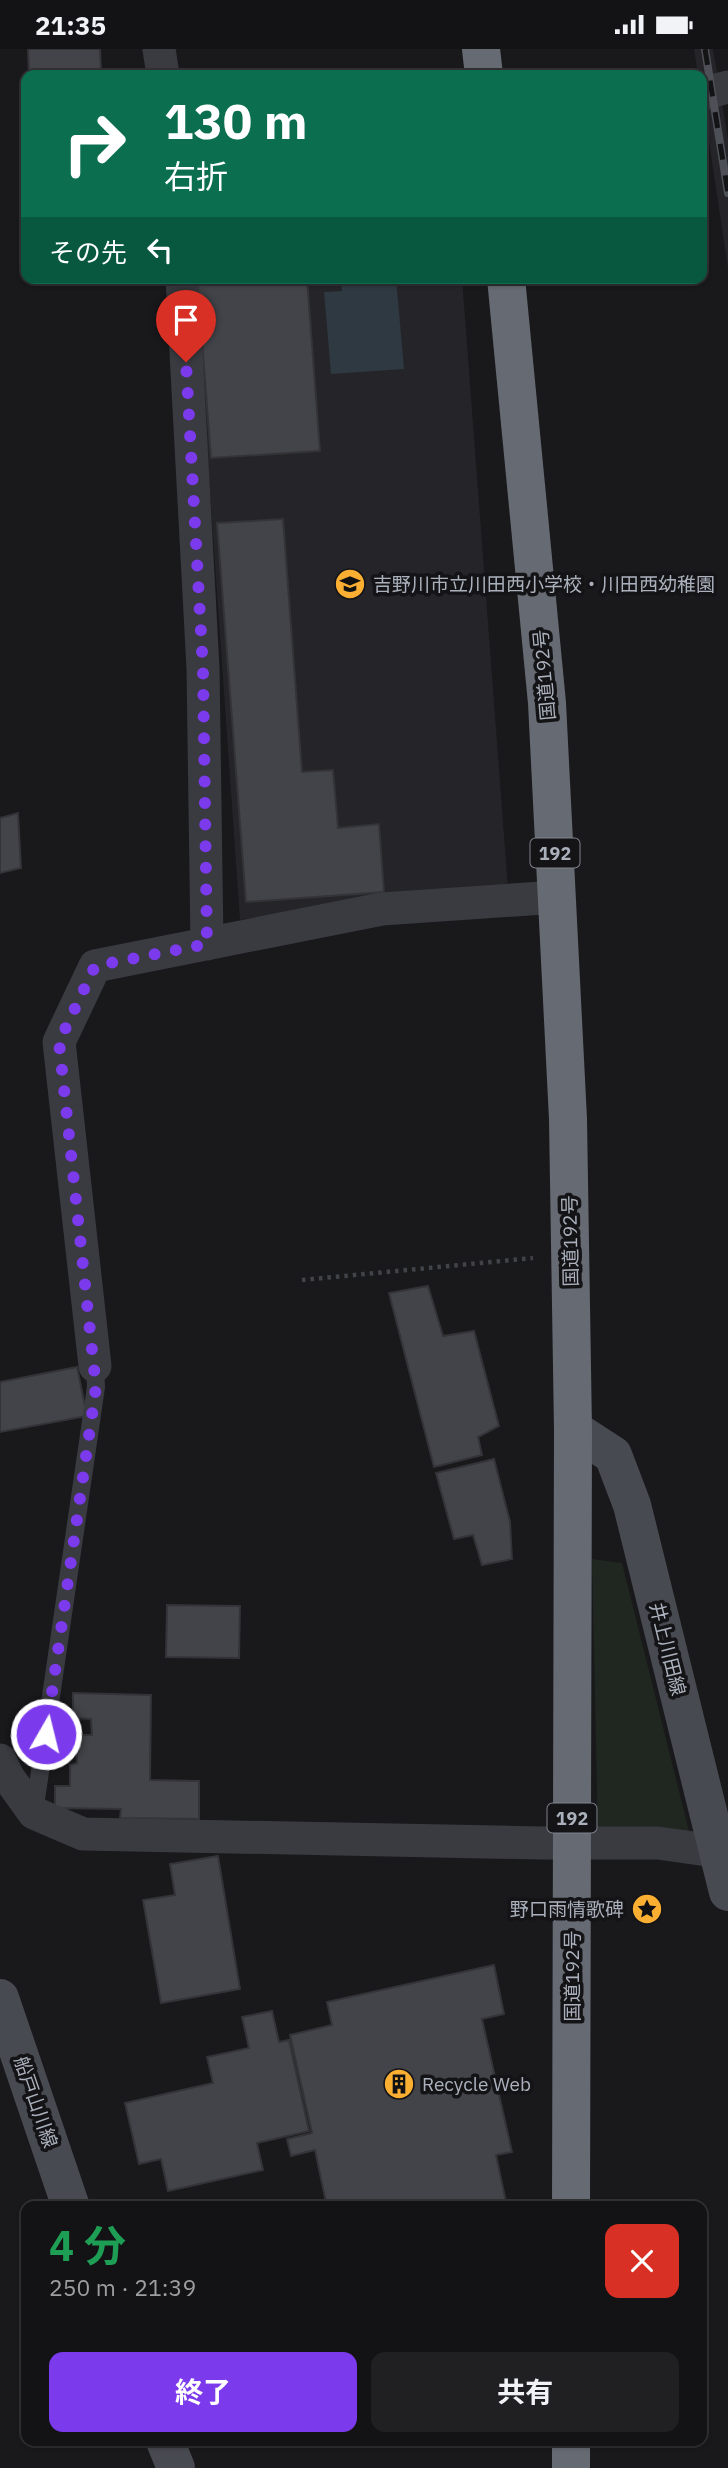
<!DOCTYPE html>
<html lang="ja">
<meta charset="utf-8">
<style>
body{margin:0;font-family:"IBM Plex Sans","Noto Sans JP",sans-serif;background:#202022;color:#f1f3f6;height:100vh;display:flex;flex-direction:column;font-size:26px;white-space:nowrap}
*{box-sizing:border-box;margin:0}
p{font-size:23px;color:#9d9ea0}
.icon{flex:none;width:38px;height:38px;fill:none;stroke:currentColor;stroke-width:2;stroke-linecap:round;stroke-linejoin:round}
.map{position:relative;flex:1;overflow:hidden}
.panel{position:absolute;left:21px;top:2152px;width:686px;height:245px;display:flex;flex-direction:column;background:#131315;border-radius:14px;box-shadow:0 2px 5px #0004,0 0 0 2px #323234}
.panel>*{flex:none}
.guide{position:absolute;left:21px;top:21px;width:686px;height:214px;border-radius:14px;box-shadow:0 2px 5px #0004,0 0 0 2px #323234;background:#0b6e4f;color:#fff;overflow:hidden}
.pin{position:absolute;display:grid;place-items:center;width:60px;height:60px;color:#fff;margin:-72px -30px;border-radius:50% 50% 50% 0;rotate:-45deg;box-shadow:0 0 7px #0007}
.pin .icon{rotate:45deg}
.me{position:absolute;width:77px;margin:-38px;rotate:8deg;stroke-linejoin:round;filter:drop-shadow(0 0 5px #0008)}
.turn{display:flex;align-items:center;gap:24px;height:147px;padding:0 28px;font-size:32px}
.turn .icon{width:91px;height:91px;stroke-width:2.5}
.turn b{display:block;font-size:49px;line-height:60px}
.then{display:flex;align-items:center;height:66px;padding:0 28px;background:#0003;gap:14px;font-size:26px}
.round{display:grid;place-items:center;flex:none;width:74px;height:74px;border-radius:14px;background:#202022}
.summary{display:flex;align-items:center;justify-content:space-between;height:119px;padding:0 28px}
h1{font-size:42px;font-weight:700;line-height:52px;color:#1e9e55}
.cta{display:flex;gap:14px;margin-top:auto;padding:14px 28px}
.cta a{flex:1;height:80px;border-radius:14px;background:#7c3aed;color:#fff;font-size:28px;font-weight:700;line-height:80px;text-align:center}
.cta a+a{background:#202022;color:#f1f3f6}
.status{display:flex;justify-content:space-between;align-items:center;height:49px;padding:0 35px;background:#131315;direction:ltr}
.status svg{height:19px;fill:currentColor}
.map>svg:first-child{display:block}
</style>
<div class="status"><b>21:35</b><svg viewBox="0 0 49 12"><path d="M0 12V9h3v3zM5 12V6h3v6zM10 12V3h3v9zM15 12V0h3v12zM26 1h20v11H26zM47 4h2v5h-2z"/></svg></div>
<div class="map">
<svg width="728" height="2419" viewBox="0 0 728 2419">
<rect width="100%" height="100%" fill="#19191c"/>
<path fill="#252529" d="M694,0H713L728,90V219L702,46V26H698Z
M195,229H462L508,840L373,850L240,871Z"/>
<path fill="#1f2720" d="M592,1510L622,1514L691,1790L598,1784Z"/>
<path fill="#2e3941" d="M341,229H396L404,320L331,325L324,243L342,242Z"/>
<path fill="#434449" stroke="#333338" stroke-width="2" d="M28,0H100L101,22L29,24Z
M197,229H307L320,402L211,409Z
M283,470L302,723L333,721L338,779L379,775L384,843L246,853L217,474Z
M18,764L21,819L0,824V769Z
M428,1237L443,1287L474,1282L499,1377L478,1388L482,1406L434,1418L389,1244Z
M77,1318L87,1367L0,1383V1333Z
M494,1410L510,1473L512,1510L482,1516L473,1486L454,1490L436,1424Z
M167,1556L240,1557L239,1609L166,1608Z
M73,1644L151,1646L150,1731L199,1732V1770L120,1769L121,1760L55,1759V1737H70V1716L77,1714V1686H92L91,1670L73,1669Z
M218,1807L240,1940L161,1954L143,1851L175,1846L170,1815Z
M494,1916L504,1965L482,1970L512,2103L496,2106L507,2158H327L315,2101L291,2107L287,2090L312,2084L290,1986L332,1976L327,1953Z
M272,1962L279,1993L289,1991L309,2082L257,2094L263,2121L168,2142L161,2110L139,2115L125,2054L213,2034L207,2008L249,1999L242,1968Z"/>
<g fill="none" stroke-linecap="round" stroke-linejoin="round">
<path stroke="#404348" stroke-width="4.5" stroke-dasharray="3.5 5" stroke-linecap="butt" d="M302,1231L533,1209"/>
<path stroke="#3a3b41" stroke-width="18" d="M34,1764L96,1338L95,1317"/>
<path stroke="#3a3b41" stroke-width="33" d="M159,0L163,26
M702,45L728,38
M182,229L203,619L207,895
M95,1317L59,993L95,917L382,860L557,848
M0,1711L8,1728L34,1764L83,1785L542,1794H658L728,1804"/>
<path stroke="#484a51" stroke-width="38" d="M573,1380L613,1406L632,1456L728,1843
M0,1949L71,2158
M165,2392L176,2419"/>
<path stroke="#666a72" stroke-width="38" d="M481,0L484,26
M506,229L547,654L568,1070L573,1380L571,2158
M571,2419V2392"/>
<g stroke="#4d5056" stroke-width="8">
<path id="rail" d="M705,0L728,144"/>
</g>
<use href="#rail" stroke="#141417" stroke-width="5" stroke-dasharray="16" stroke-linecap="butt"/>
</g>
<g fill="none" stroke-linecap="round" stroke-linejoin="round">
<path stroke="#7c3aed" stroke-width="12" stroke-dasharray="0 21.6" d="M46,1685L96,1338L59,993L95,917L207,895L203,620L186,313"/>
</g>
<defs>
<g id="school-disc" transform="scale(1.575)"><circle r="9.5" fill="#faaf33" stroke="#141417"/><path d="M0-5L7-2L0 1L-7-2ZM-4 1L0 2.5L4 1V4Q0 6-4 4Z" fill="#111"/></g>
<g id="sight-disc" transform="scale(1.575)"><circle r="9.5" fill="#faaf33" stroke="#141417"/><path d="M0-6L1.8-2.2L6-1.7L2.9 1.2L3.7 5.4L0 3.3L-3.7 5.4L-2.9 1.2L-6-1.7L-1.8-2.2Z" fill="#111"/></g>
<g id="building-disc" transform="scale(1.575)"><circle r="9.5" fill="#faaf33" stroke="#141417"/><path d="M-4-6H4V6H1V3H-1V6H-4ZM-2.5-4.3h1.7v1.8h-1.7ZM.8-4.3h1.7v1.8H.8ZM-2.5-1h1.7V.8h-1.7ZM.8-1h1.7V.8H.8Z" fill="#111"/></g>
</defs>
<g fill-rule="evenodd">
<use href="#school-disc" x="350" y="535"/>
<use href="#sight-disc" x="647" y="1860"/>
<use href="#building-disc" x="399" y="2035"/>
</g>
<g text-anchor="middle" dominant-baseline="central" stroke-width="7" stroke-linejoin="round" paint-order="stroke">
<g fill="#141417" stroke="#7e828a" stroke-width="2">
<rect x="530.5" y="789.5" width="49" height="29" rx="5"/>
<rect x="547.5" y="1754.5" width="49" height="29" rx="5"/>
</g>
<g font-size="18" font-weight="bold" fill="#abb1bc">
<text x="555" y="804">192</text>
<text x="572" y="1769">192</text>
</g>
<g font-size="19" fill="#abb1bc" stroke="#141417" text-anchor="start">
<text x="373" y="535">吉野川市立川田西小学校・川田西幼稚園</text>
<text x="624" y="1860" text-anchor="end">野口雨情歌碑</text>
<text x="422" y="2035">Recycle Web</text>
</g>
<g font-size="19" fill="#abb1bc" stroke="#141417">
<text transform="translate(544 626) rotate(-95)">国道192号</text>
<text transform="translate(570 1192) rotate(-91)">国道192号</text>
<text transform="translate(668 1600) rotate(76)">井上川田線</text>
<text transform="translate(572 1927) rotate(-90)">国道192号</text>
<text transform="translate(36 2053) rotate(71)">船戸山川線</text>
</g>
</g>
</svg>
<div class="pin" style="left:186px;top:313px;background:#d93025"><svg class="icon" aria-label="arrive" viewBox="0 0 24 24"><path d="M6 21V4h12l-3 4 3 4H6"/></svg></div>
<svg class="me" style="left:46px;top:1685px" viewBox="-20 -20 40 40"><circle r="17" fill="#7c3aed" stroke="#fff" stroke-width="3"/><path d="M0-11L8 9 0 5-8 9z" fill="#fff"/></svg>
<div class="guide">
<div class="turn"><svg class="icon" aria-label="right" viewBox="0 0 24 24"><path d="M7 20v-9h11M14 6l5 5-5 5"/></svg><div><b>130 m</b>右折</div></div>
<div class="then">その先<svg class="icon" aria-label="left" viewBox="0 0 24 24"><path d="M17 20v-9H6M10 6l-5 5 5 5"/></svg></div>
</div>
<section class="panel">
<div class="summary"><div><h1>4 分</h1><p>250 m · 21:39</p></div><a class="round" style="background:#d93025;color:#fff"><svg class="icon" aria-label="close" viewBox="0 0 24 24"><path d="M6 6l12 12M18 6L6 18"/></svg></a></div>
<div class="cta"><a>終了</a><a>共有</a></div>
</section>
</div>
